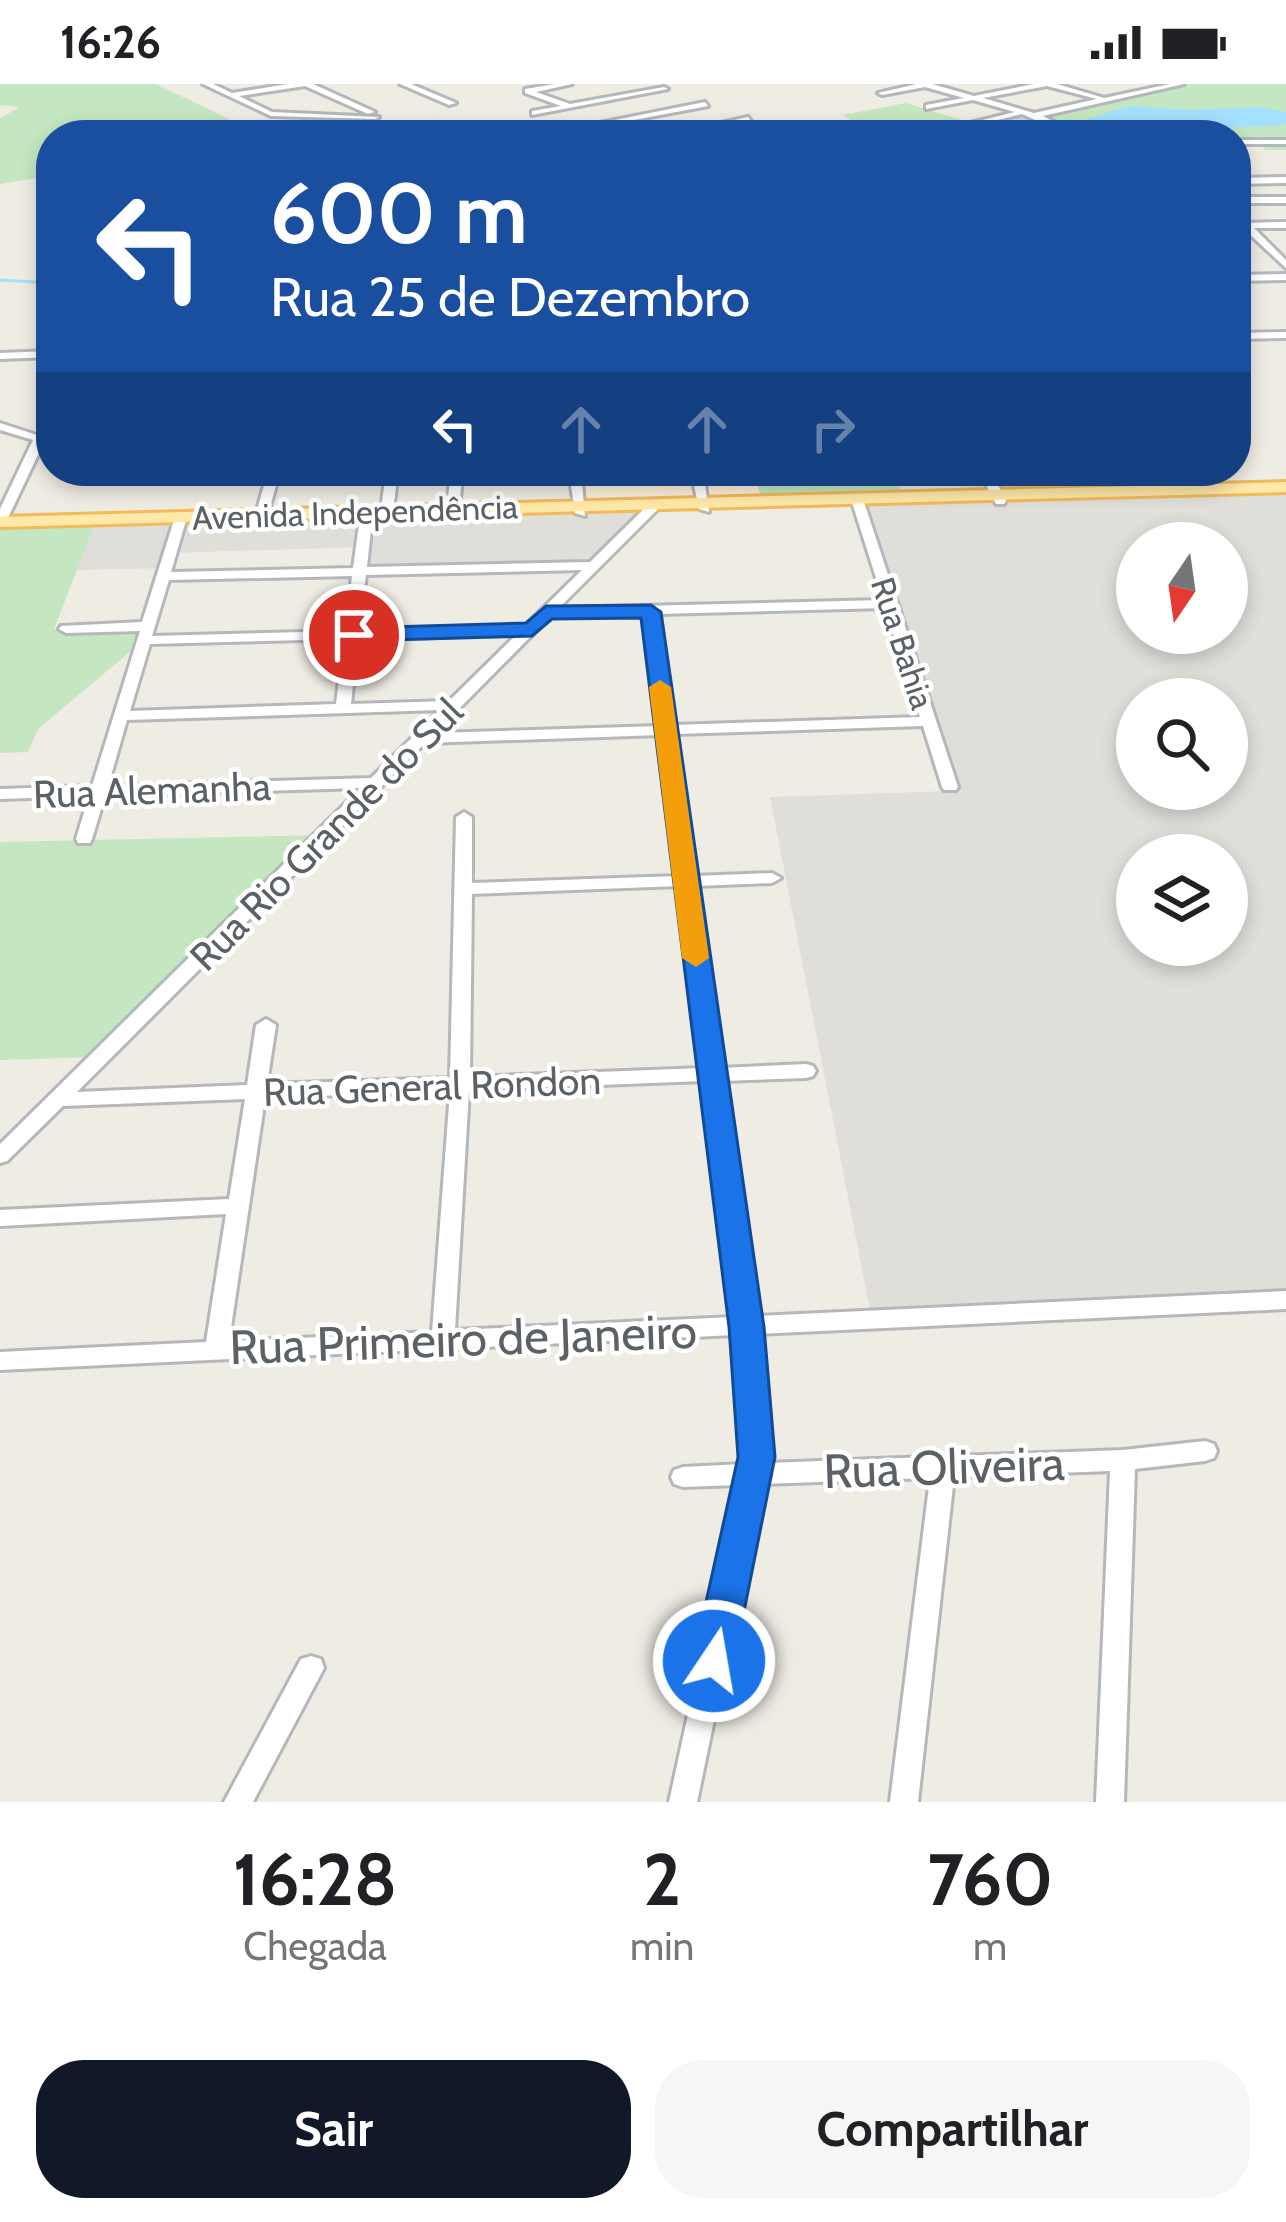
<!DOCTYPE html>
<html lang="pt">
<meta charset="utf-8">
<style>
body{margin:0;font-family:Cabin,sans-serif;background:#f6f6f6;color:#202124;height:100vh;display:flex;flex-direction:column;font-size:45px;white-space:nowrap}
*{box-sizing:border-box;margin:0}
p{font-size:39px;color:#757577}
.icon{flex:none;width:66px;height:66px;fill:none;stroke:currentColor;stroke-width:2;stroke-linecap:round;stroke-linejoin:round}
.map{position:relative;height:1718px;overflow:hidden}
.sheet{display:flex;flex-direction:column;background:#fff;flex:1}
.sheet>*{flex:none}
.banner{position:absolute;left:36px;top:36px;width:1215px;height:366px;border-radius:48px;box-shadow:0 6px 18px #0003;background:#1a4fa0;color:#fff;overflow:hidden}
.needle{width:78px;rotate:193deg}
.controls{position:absolute;left:1116px;top:438px;display:grid;gap:24px}
.controls a{display:grid;place-items:center;width:132px;height:132px;border-radius:50%;background:#fff;box-shadow:0 6px 18px #0003;font-size:60px}
.pin{position:absolute;display:grid;place-items:center;width:102px;height:102px;color:#fff;margin:-51px;border:6px solid #fff;border-radius:50%;box-shadow:0 3px 12px #0007}
.me{position:absolute;width:132px;margin:-66px;rotate:12deg;stroke-linejoin:round;filter:drop-shadow(0 0 9px #0008)}
.turn{display:flex;align-items:center;gap:42px;height:252px;padding:0 36px;font-size:54px}
.turn .icon{width:156px;height:156px;stroke-width:2.5}
.turn b{display:block;font-size:84px;line-height:102px}
.lanes{display:flex;align-items:center;height:114px;padding:0 36px;background:#0003;justify-content:center;gap:60px;direction:ltr}
.lanes .off{opacity:.35}
.eta{display:flex;justify-content:space-evenly;align-items:center;height:204px;text-align:center}
.eta b{font-size:72px;font-weight:700;line-height:84px}
.primary-button{display:flex;gap:24px;margin-top:auto;padding:24px 36px}
.primary-button a{flex:1;height:138px;border-radius:48px;background:#111827;color:#fff;font-size:48px;font-weight:700;line-height:138px;text-align:center}
.primary-button a+a{background:#f6f6f6;color:#202124}
.status{display:flex;justify-content:space-between;align-items:center;height:84px;padding:0 60px;background:#fff;direction:ltr}
.status svg{height:33px;fill:currentColor}
.map>svg:first-child{display:block}
</style>
<div class="status"><b>16:26</b><svg viewBox="0 0 49 12"><path d="M0 12V9h3v3zM5 12V6h3v6zM10 12V3h3v9zM15 12V0h3v12zM26 1h20v11H26zM47 4h2v5h-2z"/></svg></div>
<div class="map">
<svg width="1286" height="1718" viewBox="0 0 1286 1718">
<rect width="100%" height="100%" fill="#efece4"/>
<path fill="#fef2da" d="M575,387H634L636,401L757,398L762,417L580,422Z"/>
<path fill="#e0ded9" fill-rule="evenodd" d="M985,387H1073L1086,409L996,411Z
M1286,410V1216L872,1236L770,713L951,707L859,421ZM1137,459H1227V549H1137ZM1137,615H1227V705H1137ZM1137,771H1227V861H1137Z
M650,427L591,482L359,487L361,463L172,469L167,484L76,486L94,442Z"/>
<path fill="#c4e7c1" d="M0,0H156L262,51H51V92L0,100V34L20,23L0,21Z
M1165,0H1286V66H1266L1256,58L1237,60L1246,67H1236V51H802L784,45L851,36L843,31L906,19L974,40Z
M754,387H893L903,413L762,417Z
M94,442L54,545L148,542L144,556L38,645L28,668L0,669V444Z
M322,751L100,973L0,976V758Z"/>
<path fill="#a4e0ff" d="M1128,22L1194,26L1257,23L1286,28V40C1264,44 1242,42 1220,44C1175,47 1123,64 1081,38Z"/>
<g fill="none" stroke-linecap="round" stroke-linejoin="round">
<path stroke="#a4e0ff" stroke-width="3" d="M0,196L51,199"/>
<g stroke="#b5b8bb" stroke-width="6">
<path id="minor" d="M203,0H213L232,9L288,0H313L375,28L368,30L305,2L239,12L272,28L379,33L375,35L271,32Z
M400,0H411L456,19L449,21Z
M555,0H572L536,8L570,20L664,3L668,5L532,31V27L561,22L525,9V5Z
M917,0H932L974,12L1034,0H1057L1104,14L1170,0H1184L1043,32L1079,51H1068L1022,30L936,51H922L1015,28L973,16L926,25V21L964,14L925,3L882,11L878,9ZM1047,2L1097,15L1034,29L983,14Z
M705,18L708,22L618,39L647,51H636L608,41L574,47L570,45Z
M748,33L751,37L683,51H667Z
M1236,56H1286V60H1236Z
M1286,93V99L1236,100V94Z
M1236,113H1286V119H1236Z
M1286,138V144H1254L1286,176V184L1244,145L1236,142L1241,139Z
M1286,190V196L1236,197V191Z
M1286,248V254L1236,255V249Z
M51,267V273L0,275V269Z
M0,339L46,354L6,438L0,442V425L33,356L0,346Z
M268,387H280L266,437L260,441L254,437Z
M386,387H398L393,427L387,431L381,427Z
M451,387H463L458,432L452,436L446,432Z
M569,387H581L585,432L575,429Z
M691,387H703L709,428L699,425Z
M979,387H991L1006,417L1004,420H996Z
M857,411L863,415L958,703L956,706H944L942,703L923,642L675,650L695,792L772,789L781,794L772,799L696,802L721,984L806,980L813,982L816,987L813,992L806,994L723,997L756,1232L1286,1207V1225L758,1250L767,1379L1123,1366L1205,1357L1214,1360L1217,1367L1214,1374L1205,1377L1135,1385L1124,1718H1096L1110,1387L954,1393L918,1718H890L930,1394L763,1400L697,1718H669L738,1401L683,1403L674,1400L671,1393L674,1386L683,1383L742,1380L735,1251L0,1286V1268L206,1258L226,1130L0,1142V1126L229,1115L245,1015L63,1022L7,1077L0,1079V1060L361,704L105,712L92,755L90,759H78L76,755L89,712L0,715V705L92,702L140,547L66,549L59,545L61,542L142,538L176,430L187,433L171,488L353,484L361,427L367,423L373,427L367,483L590,478L652,417H660V423L559,524L883,516L851,415ZM582,486L525,542L359,546L366,491ZM352,492L345,547L152,552L169,496ZM885,524L920,633L674,641L658,530ZM644,531L658,642L435,649L550,533ZM516,551L449,617L351,620L358,555ZM344,555L336,620L130,627L150,560ZM440,626L371,694L108,702L127,636ZM660,651L678,792L472,799V733L464,728L456,733L450,994L267,1000L276,941L266,935L256,941L247,1001L77,1008L425,659ZM679,802L702,984L470,993L472,810ZM704,997L733,1233L455,1246L469,1006ZM450,1007L432,1248L229,1257L265,1014Z
M311,1572L321,1575L324,1584L253,1718H224L301,1575Z"/>
</g>
<g stroke="#f3ba5a" stroke-width="6">
<path id="major" d="M1286,398V408L0,443V433Z"/>
</g>
<use href="#minor" fill="#fff" fill-rule="evenodd"/>
<use href="#major" fill="#ffe9a9" fill-rule="evenodd"/>
</g>
<path fill="#1a73e8" stroke="#114b97" stroke-width="3" d="M651,521L661,528L764,1243L775,1373L734,1577L728,1591L714,1596L699,1591L693,1577L738,1373L729,1243L641,534L552,535L532,552L354,557L343,551L354,544L526,539L546,522Z"/>
<path fill="#f59e0b" d="M660,596L671,603L709,874L696,883L682,874L649,603Z"/>
<g text-anchor="middle" dominant-baseline="central" stroke-width="9" stroke-linejoin="round" paint-order="stroke">
<g font-size="33" fill="#5c6165" stroke="#fff">
<text transform="translate(355 428) rotate(-2)">Avenida Independência</text>
<text transform="translate(903 559) rotate(72)">Rua Bahia</text>
</g>
<g font-size="39" fill="#5c6165" stroke="#fff">
<text transform="translate(152 706) rotate(-2)">Rua Alemanha</text>
<text transform="translate(326 750) rotate(-45)">Rua Rio Grande do Sul</text>
<text transform="translate(432 1002) rotate(-2)">Rua General Rondon</text>
</g>
<g font-size="48" fill="#5c6165" stroke="#fff">
<text transform="translate(463 1255) rotate(-2)">Rua Primeiro de Janeiro</text>
<text transform="translate(944 1383) rotate(-2)">Rua Oliveira</text>
</g>
</g>
</svg>
<div class="controls">
<a><svg class="needle" viewBox="-14 -14 28 28"><path d="M0-13l5 13h-10z" fill="#e53935"/><path d="M0 13l5-13h-10z" fill="#757577"/></svg></a>
<a><svg class="icon" aria-label="search" viewBox="0 0 24 24"><circle cx="10" cy="10" r="6"/><path d="M15 15l6 6"/></svg></a>
<a><svg class="icon" aria-label="layers" viewBox="0 0 24 24"><path d="M12 4l9 5-9 5-9-5zM3 14l9 5 9-5"/></svg></a>
</div>
<div class="pin" style="left:354px;top:551px;background:#d93025"><svg class="icon" aria-label="arrive" viewBox="0 0 24 24"><path d="M6 21V4h12l-3 4 3 4H6"/></svg></div>
<svg class="me" style="left:714px;top:1577px" viewBox="-20 -20 40 40"><circle r="17" fill="#1a73e8" stroke="#fff" stroke-width="3"/><path d="M0-11L8 9 0 5-8 9z" fill="#fff"/></svg>
<div class="banner">
<div class="turn"><svg class="icon" aria-label="left" viewBox="0 0 24 24"><path d="M17 20v-9H6M10 6l-5 5 5 5"/></svg><div><b>600 m</b>Rua 25 de Dezembro</div></div>
<div class="lanes"><svg class="icon" aria-label="left" viewBox="0 0 24 24"><path d="M17 20v-9H6M10 6l-5 5 5 5"/></svg><svg class="icon off" aria-label="ahead" viewBox="0 0 24 24"><path d="M12 20V5M6 11l6-6 6 6"/></svg><svg class="icon off" aria-label="ahead" viewBox="0 0 24 24"><path d="M12 20V5M6 11l6-6 6 6"/></svg><svg class="icon off" aria-label="right" viewBox="0 0 24 24"><path d="M7 20v-9h11M14 6l5 5-5 5"/></svg></div>
</div>
</div>
<section class="sheet">
<div class="eta">
<div><b>16:28</b><p>Chegada</p></div>
<div><b>2</b><p>min</p></div>
<div><b>760</b><p>m</p></div>
</div>
<div class="primary-button"><a>Sair</a><a>Compartilhar</a></div>
</section>
